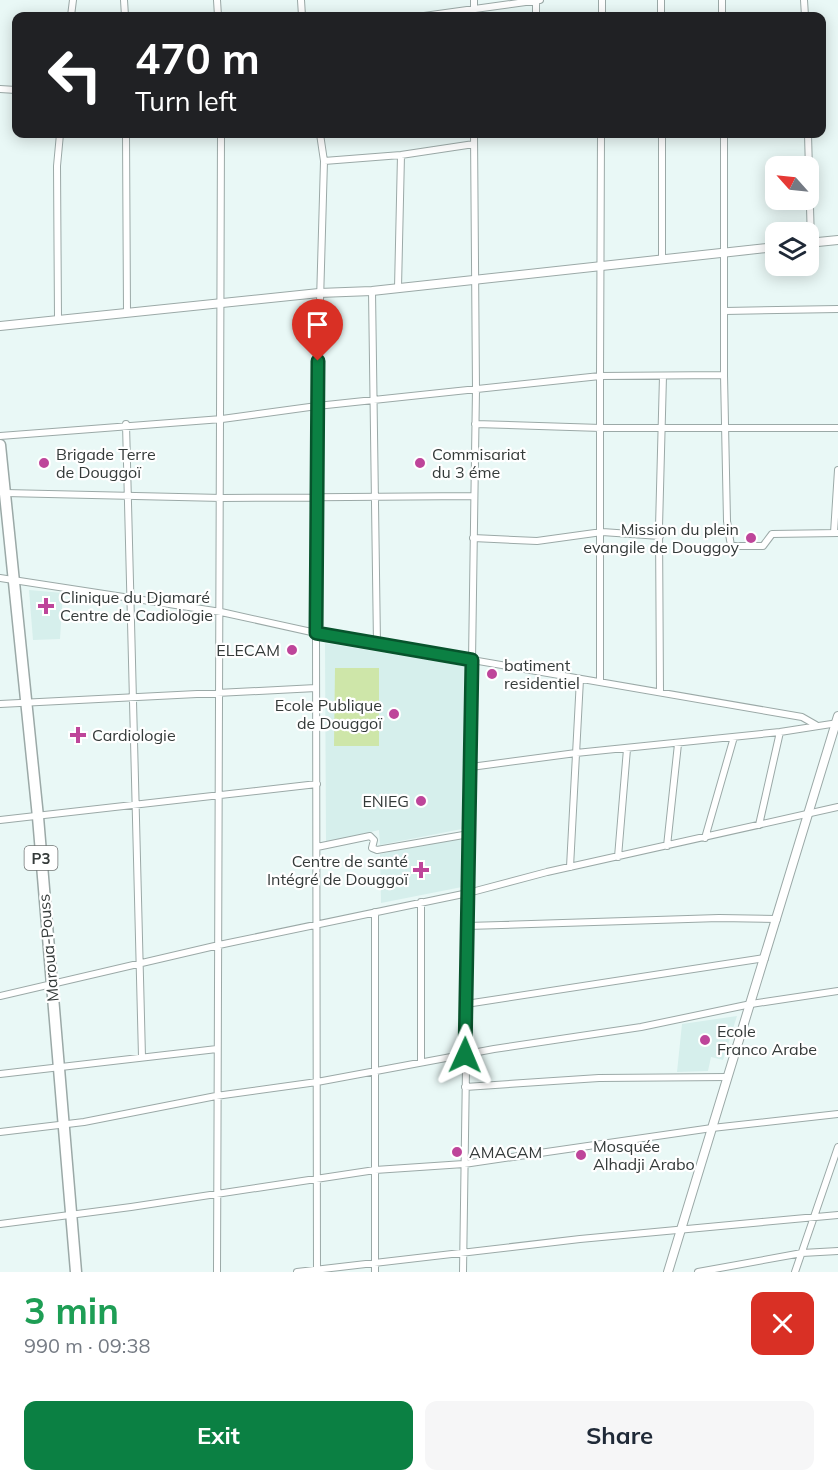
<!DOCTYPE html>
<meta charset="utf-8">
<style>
body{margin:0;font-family:Mulish,sans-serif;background:#f6f6f7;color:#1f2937;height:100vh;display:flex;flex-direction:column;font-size:22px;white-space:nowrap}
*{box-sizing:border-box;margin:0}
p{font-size:20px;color:#747a83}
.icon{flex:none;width:33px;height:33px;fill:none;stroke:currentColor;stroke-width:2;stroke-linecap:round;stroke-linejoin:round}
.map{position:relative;height:1272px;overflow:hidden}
.side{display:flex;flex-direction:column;background:#fff;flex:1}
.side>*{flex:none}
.guide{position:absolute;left:12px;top:12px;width:814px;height:126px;border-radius:12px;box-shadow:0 3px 15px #0003;background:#202124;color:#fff;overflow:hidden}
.needle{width:39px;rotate:297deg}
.tools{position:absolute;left:765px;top:156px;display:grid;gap:12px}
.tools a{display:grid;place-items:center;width:54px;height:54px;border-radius:12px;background:#fff;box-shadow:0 3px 15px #0003;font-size:30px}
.pin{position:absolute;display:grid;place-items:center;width:51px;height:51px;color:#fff;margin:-62px -26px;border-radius:50% 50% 50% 0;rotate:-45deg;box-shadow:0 0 6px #0007}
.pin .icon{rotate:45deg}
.me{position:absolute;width:66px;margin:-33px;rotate:1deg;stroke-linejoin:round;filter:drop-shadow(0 0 4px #0008)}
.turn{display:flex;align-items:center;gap:21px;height:126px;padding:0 24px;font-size:27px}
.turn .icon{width:78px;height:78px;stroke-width:2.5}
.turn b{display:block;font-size:42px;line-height:51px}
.round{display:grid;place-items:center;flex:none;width:63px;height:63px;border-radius:12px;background:#f6f6f7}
.headline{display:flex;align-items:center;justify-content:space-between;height:102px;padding:0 24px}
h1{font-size:36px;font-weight:700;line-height:45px;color:#1e9e55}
.action{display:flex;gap:12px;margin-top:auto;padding:12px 24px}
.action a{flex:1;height:69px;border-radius:12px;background:#0b8043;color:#fff;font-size:24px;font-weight:700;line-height:69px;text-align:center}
.action a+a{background:#f6f6f7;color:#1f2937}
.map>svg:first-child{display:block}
</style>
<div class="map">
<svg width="838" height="1272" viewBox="0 0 838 1272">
<rect width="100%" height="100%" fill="#e9f8f6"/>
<path fill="#d6efec" d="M29,590L63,593L60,639L33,640Z
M325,643L464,666L462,829L380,845L379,830L326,843Z
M463,836L462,887L381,903L380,854Z
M737,1016L723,1060L711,1057L708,1071L677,1072L682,1024Z"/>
<path fill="#cee6a9" d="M335,668H379V746H334Z"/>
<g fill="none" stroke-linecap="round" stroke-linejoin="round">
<g stroke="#9ba9a7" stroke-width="8">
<path id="minor" d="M124,0L125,16
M217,0L218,16
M301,0L302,16
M474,0V16
M536,0V16
M661,0V16
M722,0V16
M804,0L805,16
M71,16L73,0
M424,16L540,0
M602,16V0
M0,89L16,90
M126,134L127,312
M320,134L324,161
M662,134V259
M808,134L811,243
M398,288L401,155
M372,291L377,644
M725,311L838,309
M58,319L57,166L60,134
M724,375L727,521L731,546H763L772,534L838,533
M126,424L142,1057
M475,424L601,428H838
M0,436L222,419L317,406L600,376L601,134
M5,493L222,498L473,496
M834,533L838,470
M473,538L537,541L602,532L660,536
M0,578L221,612L316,633L802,717L816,725
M600,682V376L724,375V134
M660,692L659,527L663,376
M0,704L316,688
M471,767L576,753L780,732L838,723
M0,820L317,784
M759,825L780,732
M705,838L734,737
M667,846L678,744
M317,847L370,836L374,840L372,848L377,850L469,834
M618,857L627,749
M570,867L580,679
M421,902V1062
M375,912V1272
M467,926L719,918L777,919
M0,996L219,945L468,893L547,872L838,807
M466,1004L765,958
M0,1074L217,1049
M465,1087L599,1078L728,1077
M0,1132L84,1122L216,1096L317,1082L494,1049L641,1027L751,1004L838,991
M0,1224L131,1207L375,1170L464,1164L712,1128L838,1114
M217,1272L221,134
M297,1272L580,1239L838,1215
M317,1272L316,633L319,497L317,406L324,161L401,155L474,144
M463,1272L476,389L474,134
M698,1272L802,1253L838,1251
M795,1272L838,1147"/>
</g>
<g stroke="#9ba9a7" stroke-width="10">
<path id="tertiary" d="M808,243L838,240
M0,326L319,293L372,291L776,247
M668,1272L838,716"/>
</g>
<g stroke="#9ba9a7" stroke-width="13">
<path id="primary" d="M0,445L38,817L76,1272"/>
</g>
<use href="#minor" stroke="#fff" stroke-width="6"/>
<use href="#tertiary" stroke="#fff" stroke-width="8"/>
<use href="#primary" stroke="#fff" stroke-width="10"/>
</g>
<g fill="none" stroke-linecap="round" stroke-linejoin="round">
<g stroke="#07532c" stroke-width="15">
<path id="route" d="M318,361L316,633L472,660L465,1055"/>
</g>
<use href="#route" stroke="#0b8043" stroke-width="10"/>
</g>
<g fill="#be459a" stroke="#fff" stroke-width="2">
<circle cx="44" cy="463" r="6"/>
<circle cx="420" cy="463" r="6"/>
<circle cx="751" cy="538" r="6"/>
<path d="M43 597h6v6h6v6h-6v6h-6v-6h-6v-6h6z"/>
<circle cx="292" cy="650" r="6"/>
<circle cx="492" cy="674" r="6"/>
<circle cx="394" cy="714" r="6"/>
<path d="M75 726h6v6h6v6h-6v6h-6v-6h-6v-6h6z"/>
<circle cx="421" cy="801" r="6"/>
<path d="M418 861h6v6h6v6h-6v6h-6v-6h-6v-6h6z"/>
<circle cx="705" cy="1040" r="6"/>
<circle cx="457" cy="1152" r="6"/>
<circle cx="581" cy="1155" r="6"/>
</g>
<g text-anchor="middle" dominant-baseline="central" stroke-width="4.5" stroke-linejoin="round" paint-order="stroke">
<rect fill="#fff" stroke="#717574" stroke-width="1.5" x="24.5" y="846" width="33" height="24" rx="4.5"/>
<g font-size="15" font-weight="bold" fill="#343a39">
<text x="41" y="858">P3</text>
</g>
<g font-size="16" fill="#343a39" stroke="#fff" text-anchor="start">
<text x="56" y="454">Brigade Terre<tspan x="56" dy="18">de Douggoï</tspan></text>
<text x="432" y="454">Commisariat<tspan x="432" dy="18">du 3 éme</tspan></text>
<text x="739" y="529" text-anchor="end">Mission du plein<tspan x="739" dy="18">evangile de Douggoy</tspan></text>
<text x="60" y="597">Clinique du Djamaré<tspan x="60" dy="18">Centre de Cadiologie</tspan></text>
<text x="280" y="650" text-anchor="end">ELECAM</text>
<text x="504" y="665">batiment<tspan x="504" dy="18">residentiel</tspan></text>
<text x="382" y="705" text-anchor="end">Ecole Publique<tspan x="382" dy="18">de Douggoï</tspan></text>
<text x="92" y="735">Cardiologie</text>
<text x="409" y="801" text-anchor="end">ENIEG</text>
<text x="408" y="861" text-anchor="end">Centre de santé<tspan x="408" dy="18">Intégré de Douggoï</tspan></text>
<text x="717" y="1031">Ecole<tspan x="717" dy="18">Franco Arabe</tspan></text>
<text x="593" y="1146">Mosquée<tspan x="593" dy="18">Alhadji Arabo</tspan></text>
<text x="469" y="1152">AMACAM</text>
</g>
<g font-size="16" fill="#343a39" stroke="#fff">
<text transform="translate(48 948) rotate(-95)">Maroua-Pouss</text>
</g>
</g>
</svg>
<div class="tools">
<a><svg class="needle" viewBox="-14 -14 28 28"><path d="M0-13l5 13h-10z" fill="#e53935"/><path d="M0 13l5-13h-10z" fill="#747a83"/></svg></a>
<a><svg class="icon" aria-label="layers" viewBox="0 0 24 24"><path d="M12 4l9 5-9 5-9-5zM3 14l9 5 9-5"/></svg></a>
</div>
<div class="pin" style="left:318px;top:361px;background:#d93025"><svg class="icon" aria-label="arrive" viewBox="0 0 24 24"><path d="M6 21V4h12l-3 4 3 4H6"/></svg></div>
<svg class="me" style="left:465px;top:1055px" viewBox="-20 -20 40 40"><path d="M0-17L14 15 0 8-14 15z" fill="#0b8043" stroke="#fff" stroke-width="4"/></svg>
<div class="guide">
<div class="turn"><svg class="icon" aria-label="left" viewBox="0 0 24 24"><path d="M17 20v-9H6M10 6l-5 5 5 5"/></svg><div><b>470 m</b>Turn left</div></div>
</div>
</div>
<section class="side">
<div class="headline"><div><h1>3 min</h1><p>990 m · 09:38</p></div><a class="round" style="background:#d93025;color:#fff"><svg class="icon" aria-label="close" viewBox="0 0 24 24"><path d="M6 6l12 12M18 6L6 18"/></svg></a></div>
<div class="action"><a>Exit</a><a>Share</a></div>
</section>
